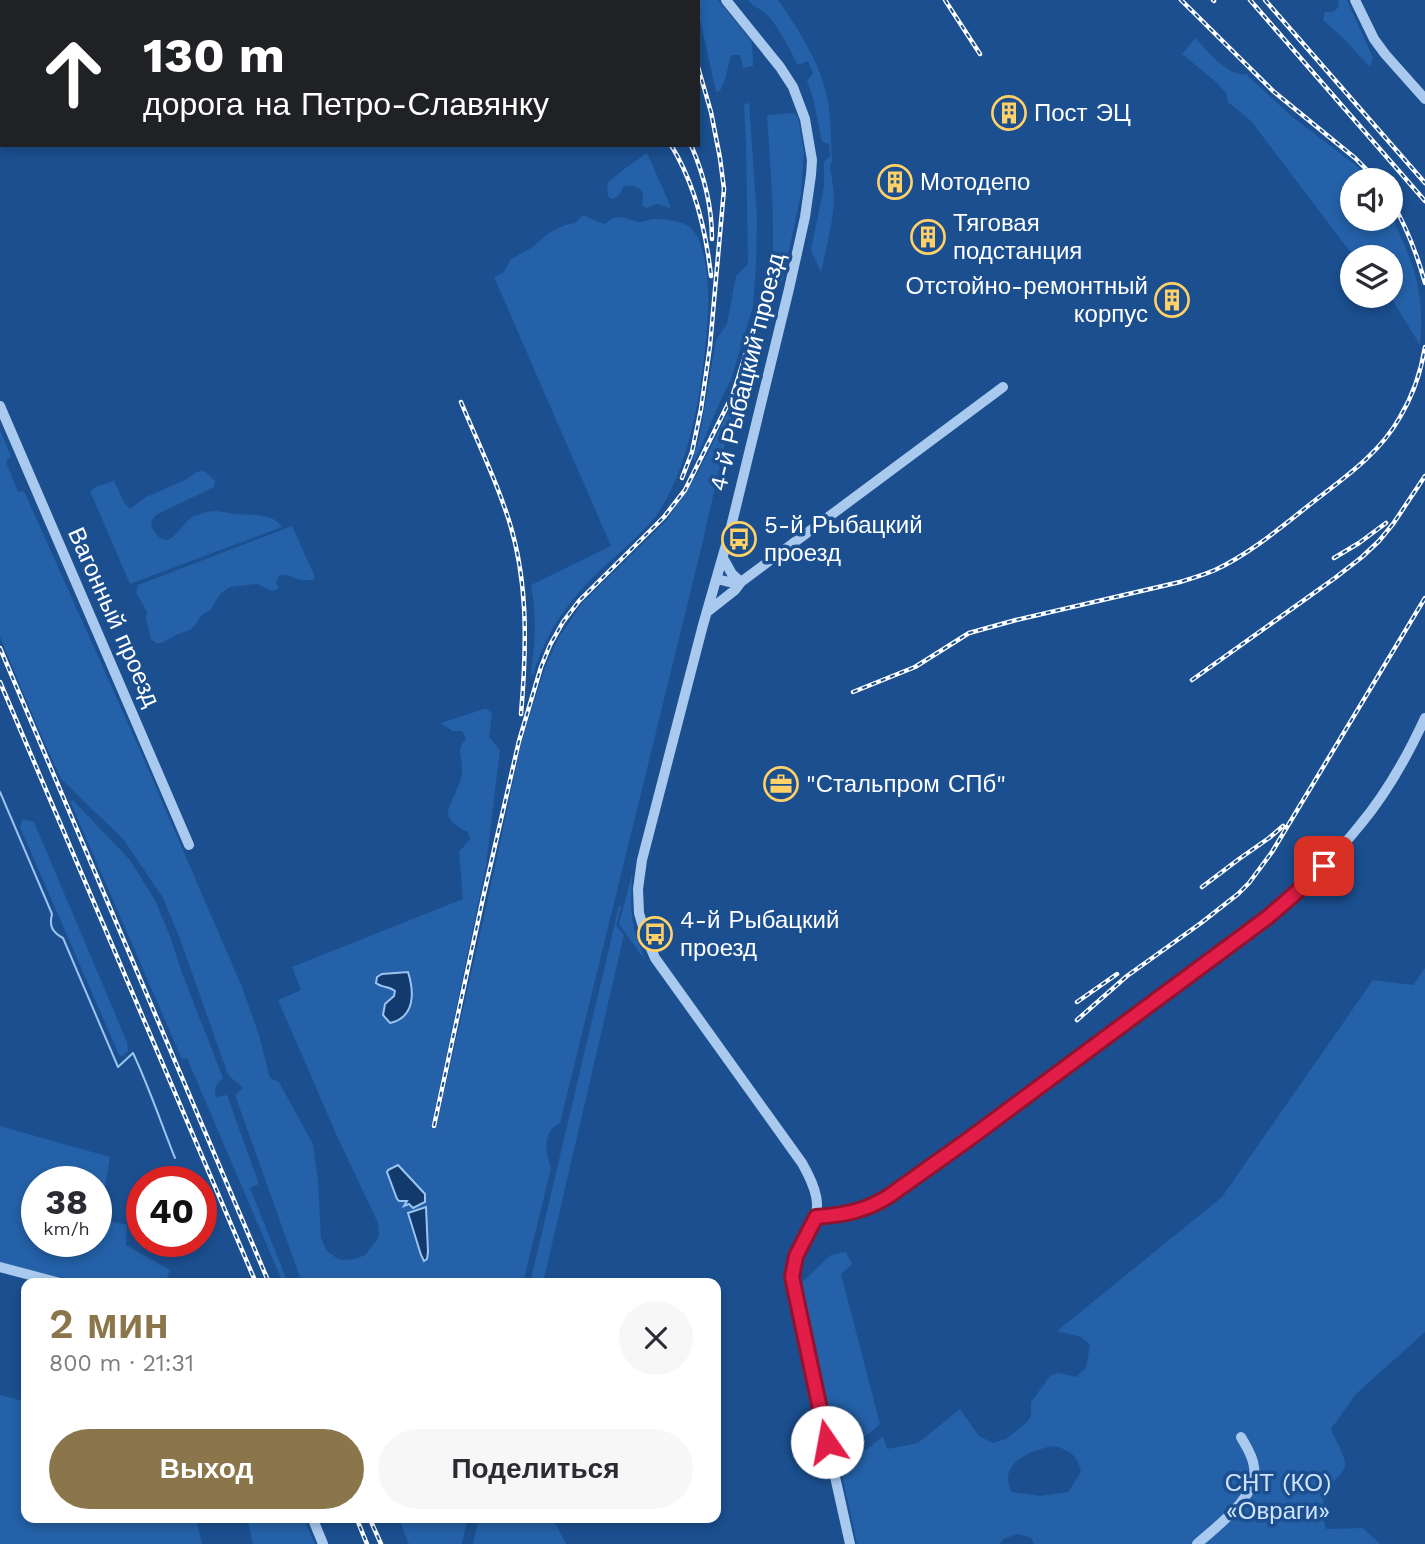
<!DOCTYPE html>
<html lang="ru">
<meta charset="utf-8">
<style>
body{margin:0;font-family:"Work Sans",sans-serif;background:#f7f7f7;color:#2b2b33;height:100vh;display:flex;flex-direction:column;font-size:26px;white-space:nowrap}
*{box-sizing:border-box;margin:0}
p{font-size:23px;color:#7c7c81}
.icon{flex:none;width:38px;height:38px;fill:none;stroke:currentColor;stroke-width:2;stroke-linecap:round;stroke-linejoin:round}
.map{position:relative;flex:1;overflow:hidden}
.panel{position:absolute;left:21px;top:1278px;width:700px;height:245px;display:flex;flex-direction:column;background:#fff;border-radius:14px;box-shadow:0 4px 10px #0003}
.panel>*{flex:none}
.top-card{position:absolute;left:0px;top:0px;width:700px;height:147px;box-shadow:0 4px 10px #0003;background:#202124;color:#fff;overflow:hidden}
.fabs{position:absolute;left:1340px;top:168px;display:grid;gap:14px}
.fabs a{display:grid;place-items:center;width:63px;height:63px;border-radius:50%;background:#fff;box-shadow:0 4px 10px #0003;font-size:35px}
.speed{position:absolute;left:21px;top:1166px;display:flex;gap:14px;font-size:35px;font-weight:700;text-align:center}
.speed>*{display:grid;place-content:center;width:91px;height:91px;border-radius:50%;background:#fff;box-shadow:0 4px 10px #0003;line-height:1}
.speed small{font-size:18px;font-weight:400}
.speed .limit{border:10px solid #d22;background:#fff;color:#111}
.pin{position:absolute;display:grid;place-items:center;width:60px;height:60px;color:#fff;margin:-30px;border-radius:14px;box-shadow:0 4px 10px #0006}
.me{position:absolute;width:77px;margin:-38px;rotate:348deg;stroke-linejoin:round;filter:drop-shadow(0 0 5px #0008)}
.turn{display:flex;align-items:center;gap:24px;height:147px;padding:0 28px;font-size:32px}
.turn .icon{width:91px;height:91px;stroke-width:2.5}
.turn b{display:block;font-size:49px;line-height:60px}
.round{display:grid;place-items:center;flex:none;width:74px;height:74px;border-radius:37px;background:#f7f7f7}
.head{display:flex;align-items:center;justify-content:space-between;height:119px;padding:0 28px}
h1{font-size:42px;font-weight:600;line-height:52px;color:#8a764a}
.cta{display:flex;gap:14px;margin-top:auto;padding:14px 28px}
.cta a{flex:1;height:80px;border-radius:42px;background:#8a764a;color:#fff;font-size:28px;font-weight:600;line-height:80px;text-align:center}
.cta a+a{background:#f7f7f7;color:#2b2b33}
.map>svg:first-child{display:block}
</style>
<div class="map">
<svg width="1425" height="1544" viewBox="0 0 1425 1544">
<rect width="100%" height="100%" fill="#1b4f8f"/>
<path fill="#2461a8" fill-rule="evenodd" d="M690,0H718L752,42L753,66L743,68L740,55H731L725,80L720,91L716,92L698,10V2H692Z
M748,0H778C800,31 824,69 829,108C831,126 831,144 832,162L830,164C830,172 832,178 833,186C837,210 826,248 821,272L811,250L824,186V162L830,156L829,144L822,142L813,97L807,81L813,73L808,61L798,65C790,50 778,25 766,14C760,8 753,7 748,0Z
M1338,0H1347L1373,58L1370,67L1344,39L1323,20L1325,12H1333L1339,7Z
M1195,38C1207,50 1228,77 1246,74L1290,115L1358,167L1369,180H1353V219H1391V216C1414,263 1425,292 1420,345L1390,296H1391V257H1354L1251,121L1228,102L1226,93L1216,82L1182,54Z
M749,103L757,217L756,265L753,306L731,380L722,397L695,461L692,459L699,440L716,340L727,324L736,276L748,264L746,144L744,104Z
M794,113L798,117L804,152L801,194L783,279L781,282H773L772,279C775,224 771,171 767,117L768,115Z
M647,153L670,205V208L657,204C651,205 647,211 642,205C642,203 644,196 643,195C641,186 630,184 623,187C621,193 618,197 612,199L608,196L607,183L623,170Z
M583,215L604,224C609,222 612,217 618,217C625,217 632,221 639,222C644,222 649,219 654,219C665,219 682,221 690,227C708,243 709,292 708,314C704,376 692,473 651,522C630,546 603,565 582,589C559,615 542,642 533,676L531,673C535,641 537,618 531,585L611,546L494,277L503,273L511,259L531,248L549,233L565,225L575,223Z
M733,409L701,549L560,1123C542,1132 545,1152 551,1168L523,1283H302L235,1095L243,1088C238,1083 230,1078 227,1072L180,939L163,898L124,840L61,779L38,728L0,637V430L11,456L6,462L18,492L24,491L139,748L242,987L259,1035L270,1078L279,1082L313,1144L318,1182L321,1238L327,1251L338,1259L343,1260L355,1259L365,1255L377,1240L379,1235L378,1223L337,1136L278,1000L301,990L292,967L463,899L459,852L470,839L468,832C461,829 449,822 448,814C447,806 462,785 462,771C463,758 455,750 466,739L462,731H453L441,723L484,709H487L492,714L489,737L500,750L486,866L431,1128L434,1130L436,1128L485,912L522,740L545,667L559,637L583,602L667,520L698,473L729,410ZM408,972L412,984V1001L385,1004L394,996L395,991L391,987L393,974ZM396,1167L409,1204L408,1201H399L397,1198L387,1172ZM427,1209V1250L423,1258L409,1213Z
M200,471L206,472L215,481L214,487L156,515L152,520L151,526C154,531 159,540 166,540C175,540 184,521 194,516C200,514 209,511 215,511C222,511 230,514 237,514C251,515 273,513 282,527L130,584L90,491L98,486L114,481L125,504L130,509L146,497L185,480L195,473Z
M292,526L315,577L313,580C308,580 302,581 297,579C289,576 286,572 278,577L276,583L279,588L273,591L257,584L230,587L220,594L211,609L201,616L195,625L190,630L178,634L162,643H156L151,639L146,618L147,612L136,592L138,585Z
M73,800L130,860L155,900L170,936L182,973L223,1078C216,1085 214,1087 216,1097L227,1095L259,1184L250,1188L288,1283H283L187,1058L182,1059L70,801Z
M22,820H27L34,822L127,1042L128,1051L123,1056L119,1055L20,827Z
M632,874L631,908L634,929L645,960L619,924Z
M619,906H621L616,926L624,935L543,1283H530Z
M1425,968V1332L1356,1394L1331,1429C1334,1437 1346,1457 1345,1465C1344,1473 1338,1476 1333,1482C1321,1499 1321,1510 1326,1529L1363,1528L1380,1544H1034L1031,1538L1018,1534L1003,1539L1000,1544H857L840,1465L843,1460L869,1448L883,1436L887,1449L918,1443L960,1409L979,1436L993,1443L1006,1439L1027,1422L1031,1416V1402L1050,1376L1058,1373L1076,1377L1086,1368L1090,1345L1081,1337L1057,1331L1222,1197L1373,980L1413,985ZM1054,1446C1071,1451 1077,1455 1081,1472L1068,1492L1040,1496L1012,1492C996,1464 1032,1449 1054,1446Z
M0,1126L110,1157L100,1219L127,1225L126,1245L170,1270L165,1283H76L0,1263ZM37,1181H96V1241H37Z
M846,1252L852,1264L841,1274L880,1424C869,1434 858,1444 842,1445L835,1441L826,1403L822,1397L798,1286L831,1255Z
M26,1385V1517H196L202,1544H0V1395L23,1401Z
M247,1517H303L315,1544H253Z
M398,1517H468L462,1544H409Z
M479,1517H552L566,1544H473Z"/>
<path fill="#123a6d" stroke="#9cc4f0" stroke-width="2" d="M408,972C414,991 416,1017 390,1023L383,1015L385,1004L394,996L395,991C389,986 382,988 376,983L377,977L382,974Z
M398,1165L425,1194V1202L413,1208L409,1204L404,1206L407,1201H399L397,1199L387,1172L388,1170Z
M426,1207L428,1252L427,1259L424,1261L421,1255L408,1213Z"/>
<g fill="none" stroke-linecap="round" stroke-linejoin="round">
<path stroke="#9cc4f0" stroke-width="2" d="M0,792L52,914C49,926 52,932 63,938L118,1067L133,1053C149,1087 161,1123 175,1158"/>
<path stroke="#a9c9ee" stroke-width="10" d="M726,0L780,67L793,87L805,119L812,160L811,175L805,217L789,289L730,531L703,625L642,860L638,889L639,913L646,937L655,958L802,1163C815,1186 824,1207 810,1231C803,1243 796,1253 793,1267C791,1280 795,1293 797,1306L850,1544
M1355,0L1374,39L1385,54L1425,99
M0,406L189,845
M717,579L729,582H741L1003,387
M707,612L735,590L741,582L732,574L723,558
M816,1217L855,1212L880,1202L947,1155L1268,917C1301,889 1333,859 1360,825C1386,794 1408,755 1425,718
M0,1267L60,1283
M312,1517L323,1544
M1197,1544C1217,1526 1259,1496 1254,1467C1253,1456 1246,1446 1241,1437"/>
<g stroke="#fff" stroke-width="4.5">
<path id="rail" d="M557,0L558,2
M572,0L574,2
M665,0L666,2
M945,0L980,54
M1181,0L1273,91L1355,158L1377,180
M1213,0L1214,1
M1250,0L1425,201
M1265,0L1425,183
M671,145C695,184 706,231 711,276
M691,145C704,175 712,206 712,239
M1391,200C1406,226 1417,254 1425,283
M461,402C475,436 492,471 504,506C529,573 527,644 521,714
M682,478L692,452L701,409L710,346L724,189L720,158L711,112L698,67
M1334,558L1359,543L1386,523
M0,648L269,1283
M1192,680L1335,578L1362,557L1379,541L1393,524L1425,476
M0,682L256,1283
M853,692L915,667L969,633L1016,620L1180,582C1192,578 1204,575 1215,570C1249,554 1279,529 1308,506C1341,480 1379,455 1400,417C1413,395 1421,372 1425,347
M1202,887L1239,859L1269,838L1283,826
M1077,1002L1117,974
M1077,1020L1127,976L1201,923L1238,894L1249,883L1272,852L1425,598
M434,1126L483,898L519,741L541,667L550,645L563,622L579,601L664,517L685,490L733,394L757,319
M356,1517L367,1544
M369,1517L381,1544"/>
</g>
<use href="#rail" stroke="#1b4f8f" stroke-width="2" stroke-dasharray="5" stroke-linecap="butt"/>
</g>
<g fill="none" stroke-linecap="round" stroke-linejoin="round">
<g stroke="#92132f" stroke-width="18">
<path id="route" d="M827,1442L792,1277L796,1256L816,1217C843,1215 866,1211 889,1196L969,1139L1268,917L1306,884L1324,866"/>
</g>
<use href="#route" stroke="#e11d48" stroke-width="12"/>
</g>
<defs>
<g id="building-ring" transform="scale(1.75)"><circle r="9.5" fill="#1b4f8f" stroke="#ffd166" stroke-width="1.5"/><path d="M-4-6H4V6H1V3H-1V6H-4ZM-2.5-4.3h1.7v1.8h-1.7ZM.8-4.3h1.7v1.8H.8ZM-2.5-1h1.7V.8h-1.7ZM.8-1h1.7V.8H.8Z" fill="#ffd166"/></g>
<g id="bus-ring" transform="scale(1.75)"><circle r="9.5" fill="#1b4f8f" stroke="#ffd166" stroke-width="1.5"/><path d="M-5-6H5V4H4V6H2V4H-2V6H-4V4H-5ZM-3.5-4V0h7V-4ZM-3.5 1.2v1.5H-2V1.2ZM2 1.2v1.5H3.5V1.2Z" fill="#ffd166"/></g>
<g id="office-ring" transform="scale(1.75)"><circle r="9.5" fill="#1b4f8f" stroke="#ffd166" stroke-width="1.5"/><path d="M-6-3h4V-5.5h4V-3h4V5H-6ZM-1-4.5V-3h2v-1.5ZM-6 0V1H6V0Z" fill="#ffd166"/></g>
</defs>
<g fill-rule="evenodd">
<use href="#building-ring" x="1009" y="113"/>
<use href="#building-ring" x="895" y="182"/>
<use href="#building-ring" x="928" y="237"/>
<use href="#building-ring" x="1172" y="300"/>
<use href="#bus-ring" x="739" y="539"/>
<use href="#office-ring" x="781" y="784"/>
<use href="#bus-ring" x="655" y="934"/>
</g>
<g text-anchor="middle" dominant-baseline="central" stroke-width="7" stroke-linejoin="round" paint-order="stroke">
<g font-size="24" fill="#fff" stroke="#1b4f8f" text-anchor="start">
<text x="1034" y="113">Пост ЭЦ</text>
<text x="920" y="182">Мотодепо</text>
<text x="953" y="223">Тяговая<tspan x="953" dy="28">подстанция</tspan></text>
<text x="1148" y="286" text-anchor="end">Отстойно-ремонтный<tspan x="1148" dy="28">корпус</tspan></text>
<text x="764" y="525">5-й Рыбацкий<tspan x="764" dy="28">проезд</tspan></text>
<text x="806" y="784">"Стальпром СПб"</text>
<text x="680" y="920">4-й Рыбацкий<tspan x="680" dy="28">проезд</tspan></text>
</g>
<g font-size="24" fill="#fff" stroke="#1b4f8f">
<text transform="translate(747 372) rotate(-76)">4-й Рыбацкий проезд</text>
<text transform="translate(114 617) rotate(66)">Вагонный проезд</text>
</g>
<g font-size="24" fill="#cfe3fa" stroke="#1b4f8f">
<text x="1278" y="1483">СНТ (КО)<tspan x="1278" dy="28">«Овраги»</tspan></text>
</g>
</g>
</svg>
<div class="fabs">
<a><svg class="icon" aria-label="sound" viewBox="0 0 24 24"><path d="M4 9h4l5-4v14l-5-4H4zM17 9q2 3 0 6"/></svg></a>
<a><svg class="icon" aria-label="layers" viewBox="0 0 24 24"><path d="M12 4l9 5-9 5-9-5zM3 14l9 5 9-5"/></svg></a>
</div>
<div class="speed"><div>38<small>km/h</small></div><div class="limit">40</div></div>
<div class="pin" style="left:1324px;top:866px;background:#d93025"><svg class="icon" aria-label="arrive" viewBox="0 0 24 24"><path d="M6 21V4h12l-3 4 3 4H6"/></svg></div>
<svg class="me" style="left:827px;top:1442px" viewBox="-20 -20 40 40"><circle r="19" fill="#fff"/><path d="M0-13L10 11 0 6-10 11z" fill="#e11d48"/></svg>
<div class="top-card">
<div class="turn"><svg class="icon" aria-label="ahead" viewBox="0 0 24 24"><path d="M12 20V5M6 11l6-6 6 6"/></svg><div><b>130 m</b>дорога на Петро-Славянку</div></div>
</div>
<section class="panel">
<div class="head"><div><h1>2 мин</h1><p>800 m · 21:31</p></div><a class="round"><svg class="icon" aria-label="close" viewBox="0 0 24 24"><path d="M6 6l12 12M18 6L6 18"/></svg></a></div>
<div class="cta"><a>Выход</a><a>Поделиться</a></div>
</section>
</div>
